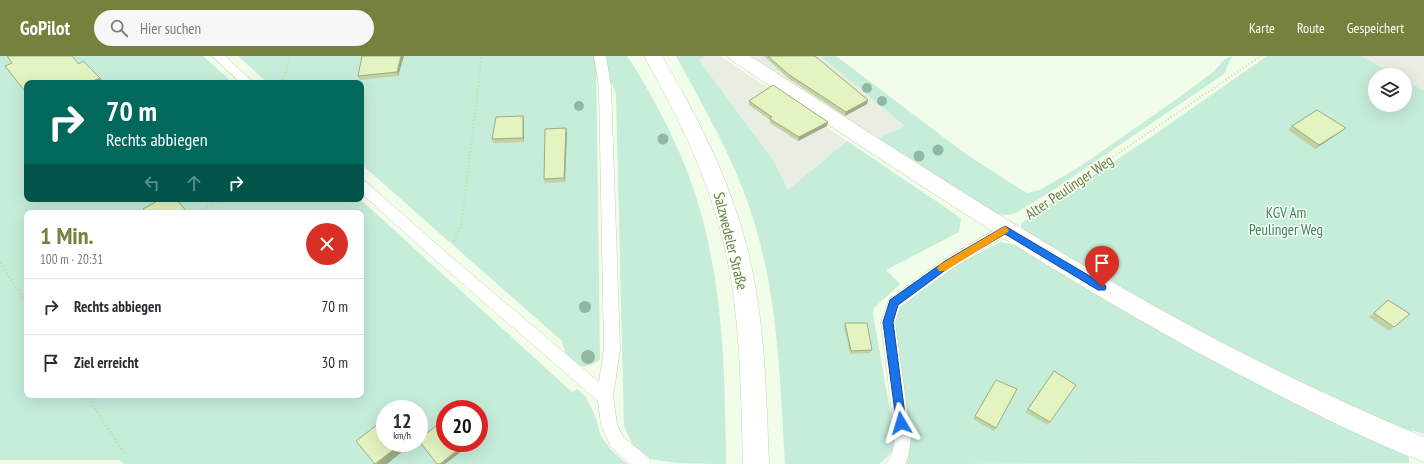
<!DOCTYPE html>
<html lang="de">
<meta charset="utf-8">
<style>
body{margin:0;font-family:"PT Sans Narrow",sans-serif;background:#f7f7f7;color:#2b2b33;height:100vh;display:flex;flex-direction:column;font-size:15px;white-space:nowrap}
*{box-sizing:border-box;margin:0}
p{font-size:13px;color:#7c7c81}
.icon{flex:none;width:22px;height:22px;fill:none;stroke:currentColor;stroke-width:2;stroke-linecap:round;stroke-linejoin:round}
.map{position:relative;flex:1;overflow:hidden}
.details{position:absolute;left:24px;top:154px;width:340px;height:188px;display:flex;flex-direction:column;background:#fff;border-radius:8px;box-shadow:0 4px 16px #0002}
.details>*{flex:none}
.guide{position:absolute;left:24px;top:24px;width:340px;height:122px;border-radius:8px;box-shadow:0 4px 16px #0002;background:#00695c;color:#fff;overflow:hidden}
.tools{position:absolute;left:1368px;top:12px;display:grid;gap:8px}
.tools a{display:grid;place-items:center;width:44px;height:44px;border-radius:50%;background:#fff;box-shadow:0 4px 16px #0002;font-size:20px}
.speed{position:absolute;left:376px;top:344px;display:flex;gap:8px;font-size:20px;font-weight:700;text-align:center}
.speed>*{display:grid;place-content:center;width:52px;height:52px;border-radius:50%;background:#fff;box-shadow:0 4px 16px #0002;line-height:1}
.speed small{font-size:10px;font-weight:400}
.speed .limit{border:6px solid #d22;background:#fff;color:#111}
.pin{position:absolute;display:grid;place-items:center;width:34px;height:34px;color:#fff;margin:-41px -17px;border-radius:50% 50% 50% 0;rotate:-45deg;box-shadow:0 0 4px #0007}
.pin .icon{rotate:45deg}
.me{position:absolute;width:44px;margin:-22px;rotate:353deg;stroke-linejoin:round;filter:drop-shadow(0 0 3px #0008)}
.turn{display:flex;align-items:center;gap:14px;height:84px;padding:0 16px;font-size:18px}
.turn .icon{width:52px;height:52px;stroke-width:2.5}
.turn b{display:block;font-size:28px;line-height:34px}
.lanes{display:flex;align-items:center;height:38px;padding:0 16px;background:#0003;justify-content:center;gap:20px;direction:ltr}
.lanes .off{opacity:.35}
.round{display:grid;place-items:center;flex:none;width:42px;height:42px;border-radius:21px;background:#f7f7f7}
.head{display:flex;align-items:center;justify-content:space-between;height:68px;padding:0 16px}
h1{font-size:24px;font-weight:800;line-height:30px;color:#77813e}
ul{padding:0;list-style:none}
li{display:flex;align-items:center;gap:12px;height:56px;padding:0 16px;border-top:1px solid #e1e1e2}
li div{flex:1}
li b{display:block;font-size:15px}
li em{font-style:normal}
header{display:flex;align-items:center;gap:24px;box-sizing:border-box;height:56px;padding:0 20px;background:#77813e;color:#fff}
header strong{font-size:19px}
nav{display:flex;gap:22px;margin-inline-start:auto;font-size:14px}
.search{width:280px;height:36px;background:#f7f7f7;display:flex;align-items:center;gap:10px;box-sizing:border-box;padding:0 14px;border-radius:22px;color:#7c7c81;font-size:15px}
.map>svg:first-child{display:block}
</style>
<header>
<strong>GoPilot</strong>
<div class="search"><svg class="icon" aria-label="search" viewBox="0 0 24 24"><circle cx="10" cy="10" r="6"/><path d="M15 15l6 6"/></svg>Hier suchen</div>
<nav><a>Karte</a><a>Route</a><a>Gespeichert</a></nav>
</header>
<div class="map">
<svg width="1424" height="408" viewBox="0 0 1424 408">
<rect width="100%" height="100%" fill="#f2fde9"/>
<path fill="#e9eee2" d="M706,0H720L847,85L788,134L773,104L699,4Z
M750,0H821L906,70L877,83Z
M1361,0H1424V35L1405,24V19H1396Z"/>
<path fill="#c6ecda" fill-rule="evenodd" d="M0,0H203L233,27H27V143H360L572,336L577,333L586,341L596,362L600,378L611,394L627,408H124L119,404H0ZM27,157H361V339H27ZM385,353H419V387H385ZM445,353H479V387H445Z
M238,0H596L600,304C589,312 575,314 567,300C564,296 563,289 562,285L361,108V27H268Z
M605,0H627L632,7C650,37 667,67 680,98C723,196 725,303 726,408C705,408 657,408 641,399C633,392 629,381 624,370L616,39L613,29L607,26Z
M676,0H706L699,4L773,104L788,134L847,85L961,162L959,176L886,214L900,228L874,252L873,258L892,366L893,384L898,385C893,395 888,402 879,408H785C780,322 778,235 750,153C732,99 703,50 676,0Z
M821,0H836L966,98L1020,133L1028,137L1040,134L1081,110L1181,40L1213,16L1225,3L1233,0C1227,7 1228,11 1224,18L1055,133L1014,158L1004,159L989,155L877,83L905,70Z
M1267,0H1361L1396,19H1375V49H1405V24L1424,35V378L1411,374L1410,380L1185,272L1021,173V168L1024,165L1151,81Z
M1001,186L1017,190L1164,275L1409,401V407L907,408L908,393L891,267C892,264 893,259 895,255C903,240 982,194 1001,186Z"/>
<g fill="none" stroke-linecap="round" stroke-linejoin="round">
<g stroke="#c3d1ad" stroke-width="1">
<path id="service" d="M212,0H225L254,27H241Z
M594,0H606L611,31L620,293L613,341L617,368L623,381L649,402L651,408H630L611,391L601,369L598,345L440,208L361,137V124L366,126L450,200L599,326L604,293L599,31Z
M1005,168L1010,169L1012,173L1010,177L953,212L900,251L895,266L911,382L908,401L905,408H886L892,398L895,382L881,266L889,243L943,204Z"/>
</g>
<g stroke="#c3d1ad" stroke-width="1">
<path id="minor" d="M728,0H750C893,92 1036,186 1185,267C1262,309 1343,347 1424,381V406C1361,382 1302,351 1242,320C1064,227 898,115 731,4Z"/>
</g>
<g stroke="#c5d4ab" stroke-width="1">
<path id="secondary" d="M644,0H662C697,60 728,120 746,188C765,259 766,335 769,408H743C741,335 741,260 724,188C708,121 678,60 644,0Z"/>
</g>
<path stroke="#c8daa2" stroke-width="2" stroke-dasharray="1 2.5" stroke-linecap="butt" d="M282,27L290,0
M198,157L222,143
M1026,160L1261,0
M454,185L461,170L482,0"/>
<path stroke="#c8daa2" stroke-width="2.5" stroke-dasharray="1 3" stroke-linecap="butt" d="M453,186L454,184
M0,207L27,248
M86,339L124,397"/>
<use href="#service" fill="#fff" fill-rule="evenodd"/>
<use href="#minor" fill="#fff" fill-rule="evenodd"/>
<use href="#secondary" fill="#fff" fill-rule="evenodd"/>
</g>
<g fill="#91b8a3">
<circle cx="867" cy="32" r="5"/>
<circle cx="882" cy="45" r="5"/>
<circle cx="579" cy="50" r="5"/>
<circle cx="663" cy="83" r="5.5"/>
<circle cx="938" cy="94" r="5.5"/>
<circle cx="919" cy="100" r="5.5"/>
<circle cx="585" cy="251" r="6"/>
<circle cx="588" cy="301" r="7"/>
</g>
<path fill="#c3d2a5" d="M404,0L398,20L360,24L358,20Z
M764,0H815L868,44L867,48L845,60L788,22Z
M749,45L828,66L827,70L798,85L770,67V64L749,49Z
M523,60L524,64V86L493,87L492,83Z
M1292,70L1346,72L1342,75L1315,93L1288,74Z
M566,72L567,76L565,126L545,127L544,123Z
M1388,244L1394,271L1389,275L1369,261Z
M845,267L872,294L870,297L850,298L844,271Z
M1054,315L1050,366L1048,369L1025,356Z
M996,324V372L994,375L973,363Z"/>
<path fill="#9fab86" d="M401,0H404L398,20L397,16Z
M100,22L104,27H97L95,24Z
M868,44L867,48L845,60L846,56Z
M523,60L524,64V86L523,82Z
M828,66L827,70L798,85L799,81Z
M566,72L567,76L565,126L564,122Z
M1346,72L1342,75L1315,93L1319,89Z
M419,374L423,379L419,382Z
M402,387H413L387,408H376Z
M460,392L462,395L445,408H440Z"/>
<path fill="#e3f4c0" stroke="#9fab86" d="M7,0H72L79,8L83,5L100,22L95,24L98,27H27V38L5,10L12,7Z
M362,0H401L397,16L358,20Z
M768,0H815L868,44L846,56L788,18Z
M773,29L828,66L799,81L770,63L772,61L749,45Z
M1317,54L1346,72L1319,89L1292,70Z
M523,60V82L492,83L496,61Z
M566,72L564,122L544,123L545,73Z
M161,143H176L188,157H147L143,153Z
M1388,244L1410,258L1394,271L1374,257Z
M845,267H867L872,294L851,295Z
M1054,315L1076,329L1050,366L1028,353Z
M996,324L1017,333L996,372L975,360Z
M382,365L385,369V387H402L375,408L356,385Z
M439,368L445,375V387H456L460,392L440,408H437L419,385V383Z"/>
<path fill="#1a73e8" stroke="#114b97" d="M1005,170L1105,229L1106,231L1105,234H1098L1005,178L951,210L898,249L893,266L906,367L905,371L901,372L897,371L883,266L890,244L945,205Z"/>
<path fill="#f59e0b" d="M1005,170L1009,174L1008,176L945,215H939L937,212L939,209Z"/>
<g text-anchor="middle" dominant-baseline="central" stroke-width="3" stroke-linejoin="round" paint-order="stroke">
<g font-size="15" fill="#6c7a4b" stroke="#f7fff1">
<text transform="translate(1069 131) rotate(-34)">Alter Peulinger Weg</text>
<text transform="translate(731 185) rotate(76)">Salzwedeler Straße</text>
</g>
<g font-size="15" fill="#428069" stroke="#f7fff1">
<text x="1286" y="156">KGV Am<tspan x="1286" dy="17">Peulinger Weg</tspan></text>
</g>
</g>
</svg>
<div class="tools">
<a><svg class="icon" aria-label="layers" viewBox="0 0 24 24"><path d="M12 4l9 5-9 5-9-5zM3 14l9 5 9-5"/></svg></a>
</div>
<div class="speed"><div>12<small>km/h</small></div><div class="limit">20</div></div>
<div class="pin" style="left:1102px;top:231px;background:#d93025"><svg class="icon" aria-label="arrive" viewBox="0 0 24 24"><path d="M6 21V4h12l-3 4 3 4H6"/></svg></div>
<svg class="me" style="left:901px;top:367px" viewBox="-20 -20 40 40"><path d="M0-17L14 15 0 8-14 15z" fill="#1a73e8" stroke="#fff" stroke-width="4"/></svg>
<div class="guide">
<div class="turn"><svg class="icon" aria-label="right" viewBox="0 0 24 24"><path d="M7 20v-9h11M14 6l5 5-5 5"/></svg><div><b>70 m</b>Rechts abbiegen</div></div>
<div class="lanes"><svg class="icon off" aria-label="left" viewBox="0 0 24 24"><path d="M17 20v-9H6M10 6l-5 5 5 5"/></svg><svg class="icon off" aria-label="ahead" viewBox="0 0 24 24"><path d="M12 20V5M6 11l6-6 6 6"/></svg><svg class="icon" aria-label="right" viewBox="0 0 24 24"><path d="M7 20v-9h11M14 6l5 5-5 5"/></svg></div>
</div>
<section class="details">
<div class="head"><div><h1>1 Min.</h1><p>100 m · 20:31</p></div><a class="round" style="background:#d93025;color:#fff"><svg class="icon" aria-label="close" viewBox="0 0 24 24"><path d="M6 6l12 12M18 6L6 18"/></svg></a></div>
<ul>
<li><svg class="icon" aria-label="right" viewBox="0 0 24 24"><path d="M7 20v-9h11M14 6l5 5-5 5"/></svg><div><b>Rechts abbiegen</b></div><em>70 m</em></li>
<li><svg class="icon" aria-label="arrive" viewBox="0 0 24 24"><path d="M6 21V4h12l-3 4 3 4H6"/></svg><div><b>Ziel erreicht</b></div><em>30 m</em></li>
</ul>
</section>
</div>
